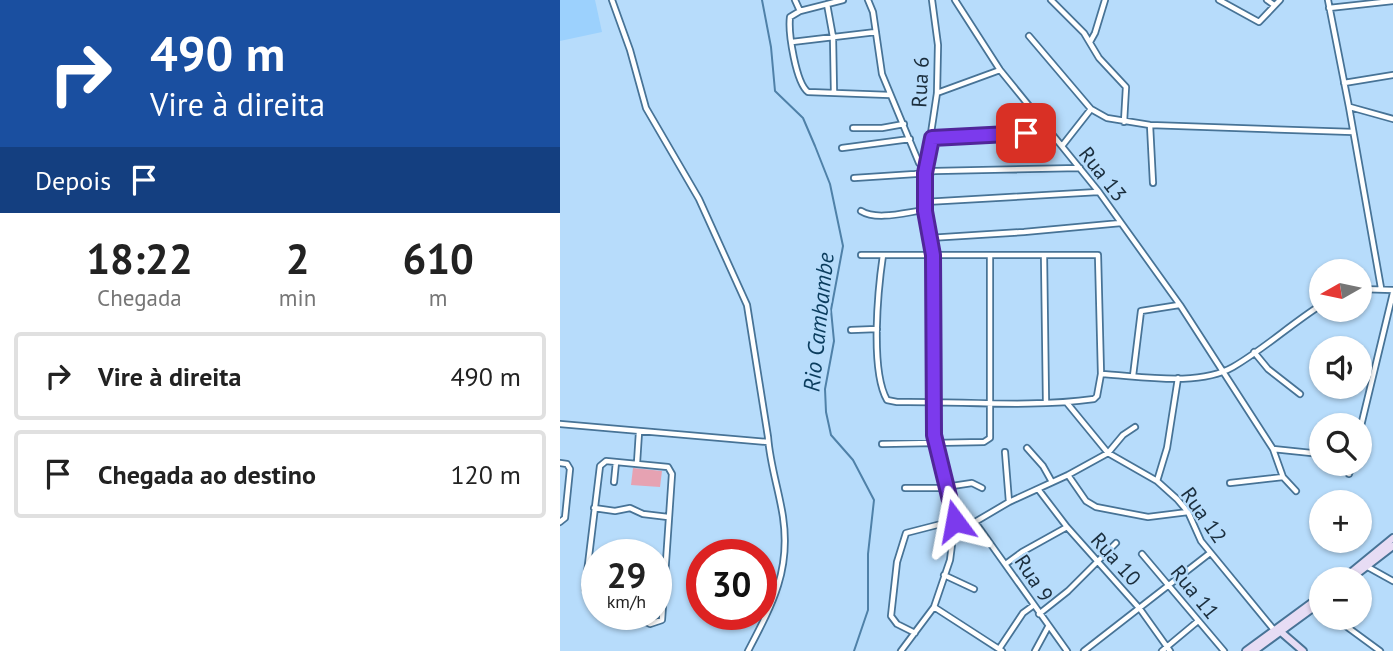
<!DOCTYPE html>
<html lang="pt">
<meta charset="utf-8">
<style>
body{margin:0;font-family:"PT Sans",sans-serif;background:#f6f6f6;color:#222;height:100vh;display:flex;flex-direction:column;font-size:26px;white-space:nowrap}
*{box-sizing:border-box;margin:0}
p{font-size:23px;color:#767676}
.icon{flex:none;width:38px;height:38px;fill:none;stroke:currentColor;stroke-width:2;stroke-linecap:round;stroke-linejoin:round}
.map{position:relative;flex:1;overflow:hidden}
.sheet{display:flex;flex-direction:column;background:#fff;width:560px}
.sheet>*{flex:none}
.guide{background:#1a4fa0;color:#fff;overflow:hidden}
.needle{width:46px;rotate:261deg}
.controls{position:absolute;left:749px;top:259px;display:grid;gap:14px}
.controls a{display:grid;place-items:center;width:63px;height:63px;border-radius:50%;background:#fff;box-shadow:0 2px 5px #0004;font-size:35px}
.speed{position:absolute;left:21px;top:539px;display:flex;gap:14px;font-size:35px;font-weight:700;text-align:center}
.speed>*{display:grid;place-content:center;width:91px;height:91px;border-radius:50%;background:#fff;box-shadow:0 2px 5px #0004;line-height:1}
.speed small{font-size:18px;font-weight:400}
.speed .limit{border:10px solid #d22;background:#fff;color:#111}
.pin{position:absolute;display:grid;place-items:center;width:60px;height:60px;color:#fff;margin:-30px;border-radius:14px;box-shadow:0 4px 10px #0006}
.me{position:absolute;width:77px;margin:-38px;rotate:347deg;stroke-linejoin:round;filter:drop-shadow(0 0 5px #0008)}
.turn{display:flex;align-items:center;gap:24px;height:147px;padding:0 35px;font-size:32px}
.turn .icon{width:91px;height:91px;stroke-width:2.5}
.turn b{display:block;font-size:49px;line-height:60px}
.then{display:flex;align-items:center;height:66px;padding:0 35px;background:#0003;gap:14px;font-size:26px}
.eta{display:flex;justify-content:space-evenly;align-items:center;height:119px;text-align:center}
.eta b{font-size:42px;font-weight:700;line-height:49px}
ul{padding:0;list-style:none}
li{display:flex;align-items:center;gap:21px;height:88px;margin:0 14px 10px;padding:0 21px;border:4px solid #e0e0e0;border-radius:7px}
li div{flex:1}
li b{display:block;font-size:26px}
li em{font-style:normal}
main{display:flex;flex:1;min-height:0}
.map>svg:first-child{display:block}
</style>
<main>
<section class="sheet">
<div class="guide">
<div class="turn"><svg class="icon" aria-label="right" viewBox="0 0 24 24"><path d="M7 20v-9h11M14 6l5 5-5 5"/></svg><div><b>490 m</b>Vire à direita</div></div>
<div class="then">Depois<svg class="icon" aria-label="arrive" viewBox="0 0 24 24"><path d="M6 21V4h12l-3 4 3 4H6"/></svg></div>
</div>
<div class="eta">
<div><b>18:22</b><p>Chegada</p></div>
<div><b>2</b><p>min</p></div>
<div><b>610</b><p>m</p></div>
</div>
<ul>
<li><svg class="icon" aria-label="right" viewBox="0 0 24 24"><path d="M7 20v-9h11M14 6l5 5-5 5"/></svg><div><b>Vire à direita</b></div><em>490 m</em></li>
<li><svg class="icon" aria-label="arrive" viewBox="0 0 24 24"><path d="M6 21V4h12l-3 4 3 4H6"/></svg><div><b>Chegada ao destino</b></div><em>120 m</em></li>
</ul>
</section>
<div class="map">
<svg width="833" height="651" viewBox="0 0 833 651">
<rect width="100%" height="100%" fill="#b7dcfb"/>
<path fill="#9cd1fd" d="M0,0H35L42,32L0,41Z"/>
<path fill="#e6a2b2" d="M73,468L102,471L100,487L71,485Z"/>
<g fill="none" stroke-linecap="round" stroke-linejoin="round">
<path stroke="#4f81a8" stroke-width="2" d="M202,0L211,47L215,91L243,118L255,146L270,184L283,246L271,310L274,341L265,389L266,412L271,435L293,460L314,500L308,554V610L294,651"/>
<g stroke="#477396" stroke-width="8">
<path id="minor" d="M52,0L70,50L86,108L139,199L187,305L208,437C210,465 219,490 223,517C231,571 212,605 188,651
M235,0L240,11
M283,0L240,11L230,17C228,33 236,83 248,92L330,95
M308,0L313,12L322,74L359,163L365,170
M395,0L440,70L539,192L620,305L713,449L723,477L736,491
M491,0L524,33L539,58L566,87L564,122
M659,0L699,22L720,0
M707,0L714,5
M768,0L789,107L821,288
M267,4L273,37L274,93
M769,8L833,1
M469,36L531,109L547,118L590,125L793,132
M232,42L316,32
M530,42L535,33L545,0
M784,83L833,75
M377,93L440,70
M790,107L833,119
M590,125L593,183
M293,128H322L344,124
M372,137L489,132
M502,146L531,109
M282,148L350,139
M294,178L355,174L375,171L520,168
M365,202L538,192
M301,211C317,221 347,212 365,210
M369,238L464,232L561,223
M301,255H538L541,374L537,396L534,399C469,408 402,401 337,402L327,400C310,370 318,289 323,255
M484,255L486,402
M800,289L833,290
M291,330L317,329
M694,352L708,369L740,394
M541,374C580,376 638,387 673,367C704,349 731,324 761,305
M573,376L581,311L619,305
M507,403L548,453L597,481L617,499L628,512L641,541L714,630
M0,424L208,442
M800,430L833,293
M322,444L424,442L430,438V257
M467,448L483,466L492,482
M713,449L761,454
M445,452L449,502
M0,463L7,464L10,469L5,518L0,522
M77,463L79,432
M789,474L792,464
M508,475L526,501L536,507L588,517L628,512
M597,481L607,448L618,378
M54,482L56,462
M670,483L723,477
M345,488H379L412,483L422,488
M478,489L507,527L580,609L610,651
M34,508L55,511L70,508L83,514L108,517
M415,522L507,651
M582,554L664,651
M447,563L462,552L507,527
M96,565L105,566
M806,566L833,581
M384,575L414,589
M37,600L28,596L25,589L40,466L46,461L108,467L112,474L102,620L90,624L70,614
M374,607L442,651
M479,614L508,591L556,543
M775,618L820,651
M355,633L337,624L331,616L337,562L346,533L381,524L415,522L449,502L508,475L548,453L563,435L575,427
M439,649L463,613L474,605
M341,651L374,607L390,560L395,521L374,435L373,255L365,210V173L377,93L378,45L372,0
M475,651L488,627
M524,651L650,553
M602,651L638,621"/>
</g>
<g stroke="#477396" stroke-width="10">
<path id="secondary" d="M783,579L833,538
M790,579L833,546
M721,632L743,651
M686,651L761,596
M694,651L761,602"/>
</g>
<use href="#minor" stroke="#fff" stroke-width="4.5"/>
<use href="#secondary" stroke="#e7dcf4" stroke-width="6"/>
</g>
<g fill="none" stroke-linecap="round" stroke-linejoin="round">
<g stroke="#51269a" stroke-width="18">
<path id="route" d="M395,521L374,435L373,255L365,211V173L372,138L466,133"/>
</g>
<use href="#route" stroke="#7c3aed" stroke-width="12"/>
</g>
<g text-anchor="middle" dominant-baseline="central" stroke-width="5" stroke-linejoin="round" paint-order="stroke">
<g font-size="21" fill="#1b2e3d" stroke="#b7dcfb">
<text transform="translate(360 82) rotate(-87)">Rua 6</text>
<text transform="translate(543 174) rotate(52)">Rua 13</text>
<text transform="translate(644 515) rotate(55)">Rua 12</text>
<text transform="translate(556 559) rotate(48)">Rua 10</text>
<text transform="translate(474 578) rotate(57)">Rua 9</text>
<text transform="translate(635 592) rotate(51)">Rua 11</text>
</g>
<g font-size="23" font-style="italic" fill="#0a3c5d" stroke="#b7dcfb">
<text transform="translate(258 322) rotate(-84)">Rio Cambambe</text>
</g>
</g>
</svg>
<div class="controls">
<a><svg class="needle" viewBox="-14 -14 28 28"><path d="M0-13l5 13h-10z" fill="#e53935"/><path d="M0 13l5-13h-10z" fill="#767676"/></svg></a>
<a><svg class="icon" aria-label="sound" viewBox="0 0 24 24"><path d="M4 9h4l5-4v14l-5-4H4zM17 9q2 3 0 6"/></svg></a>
<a><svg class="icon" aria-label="search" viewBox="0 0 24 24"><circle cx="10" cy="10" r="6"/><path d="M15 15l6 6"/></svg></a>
<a>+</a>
<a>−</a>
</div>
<div class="speed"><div>29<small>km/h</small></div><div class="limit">30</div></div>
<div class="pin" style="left:466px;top:133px;background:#d93025"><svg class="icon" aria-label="arrive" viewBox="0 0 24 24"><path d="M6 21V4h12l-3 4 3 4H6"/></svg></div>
<svg class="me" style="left:395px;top:521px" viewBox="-20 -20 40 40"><path d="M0-17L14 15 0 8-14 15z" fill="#7c3aed" stroke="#fff" stroke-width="4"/></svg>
</div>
</main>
